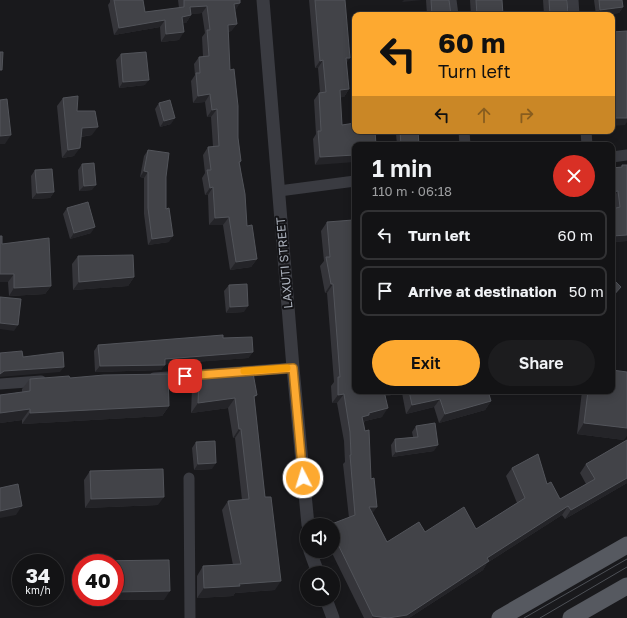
<!DOCTYPE html>
<meta charset="utf-8">
<style>
body{margin:0;font-family:"Golos Text",sans-serif;background:#1c1c1e;color:#f1f3f6;height:100vh;display:flex;flex-direction:column;font-size:15px;white-space:nowrap}
*{box-sizing:border-box;margin:0}
p{font-size:13px;color:#9d9ea0}
.icon{flex:none;width:22px;height:22px;fill:none;stroke:currentColor;stroke-width:2;stroke-linecap:round;stroke-linejoin:round}
.map{position:relative;flex:1;overflow:hidden}
.details{position:absolute;left:352px;top:142px;width:263px;height:252px;display:flex;flex-direction:column;background:#131315;border-radius:8px;box-shadow:0 2px 10px #0003,0 0 0 1px #323234}
.details>*{flex:none}
.banner{position:absolute;left:352px;top:12px;width:263px;height:122px;border-radius:8px;box-shadow:0 2px 10px #0003,0 0 0 1px #323234;background:#fda930;color:#111;overflow:hidden}
.controls{position:absolute;left:300px;top:518px;display:grid;gap:8px}
.controls a{display:grid;place-items:center;width:40px;height:40px;border-radius:50%;background:#131315;box-shadow:0 2px 10px #0003,0 0 0 1px #323234;font-size:20px}
.speed{position:absolute;left:12px;top:554px;display:flex;gap:8px;font-size:20px;font-weight:700;text-align:center}
.speed>*{display:grid;place-content:center;width:52px;height:52px;border-radius:50%;background:#131315;box-shadow:0 2px 10px #0003,0 0 0 1px #323234;line-height:1}
.speed small{font-size:10px;font-weight:400}
.speed .limit{border:6px solid #d22;background:#fff;color:#111}
.pin{position:absolute;display:grid;place-items:center;width:34px;height:34px;color:#fff;margin:-17px;border-radius:8px;box-shadow:0 2px 6px #0006}
.me{position:absolute;width:44px;margin:-22px;rotate:355deg;stroke-linejoin:round;filter:drop-shadow(0 0 3px #0008)}
.turn{display:flex;align-items:center;gap:14px;height:84px;padding:0 20px;font-size:18px}
.turn .icon{width:52px;height:52px;stroke-width:2.5}
.turn b{display:block;font-size:28px;line-height:34px}
.lanes{display:flex;align-items:center;height:38px;padding:0 20px;background:#0003;justify-content:center;gap:20px;direction:ltr}
.lanes .off{opacity:.35}
.round{display:grid;place-items:center;flex:none;width:42px;height:42px;border-radius:21px;background:#1c1c1e}
.head{display:flex;align-items:center;justify-content:space-between;height:68px;padding:0 20px}
h1{font-size:24px;font-weight:600;line-height:30px}
.cta{display:flex;gap:8px;margin-top:auto;padding:8px 20px}
.cta a{flex:1;height:46px;border-radius:24px;background:#fda930;color:#111;font-size:16px;font-weight:600;line-height:46px;text-align:center}
.cta a+a{background:#1c1c1e;color:#f1f3f6}
ul{padding:0;list-style:none}
li{display:flex;align-items:center;gap:12px;height:50px;margin:0 8px 6px;padding:0 12px;border:2px solid #323234;border-radius:8px}
li div{flex:1}
li b{display:block;font-size:15px}
li em{font-style:normal}
.map>svg:first-child{display:block}
</style>
<div class="map">
<svg width="627" height="618" viewBox="0 0 627 618">
<rect width="100%" height="100%" fill="#19191c"/>
<g fill="none" stroke-linecap="round" stroke-linejoin="round">
<path stroke="#3a3b41" stroke-width="11" d="M451,0L453,15
M573,0L574,15
M464,131L465,145
M586,131L587,145
M612,157L627,155
M279,191L355,181
M154,378L293,368
M0,384L41,381
M189,478L190,618"/>
<path stroke="#3a3b41" stroke-width="13" d="M263,0L293,368L308,525
M310,551L318,573
M326,599L333,618"/>
<path stroke="#565960" stroke-width="17" d="M500,618L627,545
M571,618L627,586"/>
<path stroke="#4d5056" stroke-width="1" d="M524,618L627,559
M540,618L627,567"/>
</g>
<path fill="#35353a" d="M110,0H143L145,12L179,8L178,0H240L235,11L237,24L231,31L228,32L230,70L241,161L240,163L247,226L257,259L251,267L230,270L223,225H209L208,195H205L202,178L205,173L203,155L208,147H213L211,117H207L205,102L193,103L191,81L195,75L194,64L199,57H203L202,37L205,33L202,13L191,14V15L186,23H183L179,40L161,42L160,27L114,35L108,5L110,2Z
M309,0H343L346,63L349,89L344,97H340L342,125L355,123L315,165L313,139L316,134L314,100L319,93H320L318,68H315Z
M426,0H449L451,15H427Z
M470,0H502L503,15H471Z
M543,0H567L568,15H544Z
M594,0H622L623,7L619,13L602,15H596Z
M121,54L145,85L119,88L116,60Z
M63,98L77,111L92,135L81,137L74,156L62,158L57,106Z
M159,103L171,124L160,127L155,109Z
M398,131H418L419,145H397L396,134Z
M148,150L166,177V209L169,242L148,245L144,214V178L140,177L144,156Z
M82,164L92,190L79,191L78,170Z
M622,165H627V241L612,242L615,208L614,197L612,198V168L621,167Z
M35,170L54,192L50,198L32,199L31,176Z
M67,208L91,233L70,239L63,214Z
M327,222L355,391H454L455,393L491,401L485,410L439,423L434,407L406,414L402,393L386,396L382,417L365,421L364,423L371,479L377,507L372,513L387,542L425,532L476,529L517,503L506,476L512,468L547,484L560,499L586,484L580,473L586,464L627,440V483L565,519L562,515L487,563L483,570L409,618H364L331,551H333V525L349,518L343,464L345,462L344,441L337,403H332L331,386L334,382L327,293H325L320,266L324,261L321,231Z
M0,236L2,244L51,286L45,294L9,296L8,282H0Z
M78,256L134,277L128,286L73,290L72,264Z
M229,285L244,312L226,313L224,291Z
M223,338L253,352L248,358L165,364L161,370L95,372L94,351L98,345Z
M70,378L169,406L162,416L22,424V420L0,423V395L22,392V389L30,379Z
M199,379L257,395L254,398L275,590L235,593L233,596L197,598V576L203,566L233,565L222,510L228,501L242,500L235,438H233L228,408L191,413L192,388Z
M582,391H612L624,440L577,434Z
M416,426L434,451L392,457L391,445L395,439L413,437L412,432Z
M196,442L212,469L194,470L192,448Z
M90,471L158,505L85,508L84,480Z"/>
<path fill="#242428" d="M404,0H422L402,2Z
M240,3L235,11H228L234,4Z
M207,6L202,13L184,15L190,7Z
M623,7L619,13L602,15H596L600,10Z
M191,15L186,23L177,24L182,17Z
M165,20L160,27L114,35L119,28Z
M237,24L231,31L222,33L228,25Z
M184,32L179,40L161,42L166,34Z
M346,58H350L345,65Z
M323,60L318,68H315L320,61Z
M149,80L145,85L119,88L123,82Z
M349,89L344,97L335,98L340,90Z
M210,94L205,102L193,103L198,96Z
M217,109L211,117H207L212,110Z
M175,118L171,124L160,127L164,121Z
M612,118H627V122L625,125L612,126Z
M98,127L92,135L76,137L82,128Z
M11,135L5,144H0V136Z
M80,148L74,156L62,158L68,150Z
M355,155V162L315,165L320,157Z
M144,171L148,172L144,178L140,177Z
M96,185L92,190L79,191L84,186Z
M213,187L208,195H205L210,188Z
M618,191L614,197L612,198V192Z
M54,192L50,198L32,199L37,193Z
M229,217L223,225H209L215,218Z
M95,227L91,233L70,239L74,233Z
M627,235V241L612,242V236Z
M173,236L169,242L148,245L152,239Z
M257,259L251,267L230,270L236,262Z
M0,274H14L8,282H0Z
M134,277L128,286L73,290L79,282Z
M331,284H333L327,293H325Z
M51,286L45,294L9,296L14,288Z
M248,306L244,312L226,313L230,307Z
M0,323L18,325L14,331L0,329Z
M253,352L248,358L160,365L165,359Z
M165,365L161,370L95,372L100,366Z
M64,367L60,372L0,377V374L4,371Z
M384,391H403L402,393L382,397Z
M344,394L337,403H332L338,395Z
M235,398L228,408L191,413L198,403Z
M440,399L434,407L406,414L412,405Z
M491,401L485,410L439,423L445,414Z
M169,406L162,416L22,424L30,413Z
M388,408L382,417L365,421L363,424L362,417L369,413Z
M30,409L22,420L0,423V413Z
M584,423L627,428V436L624,440L577,434Z
M239,429H241L235,438H233Z
M438,445L434,451L392,457L396,452Z
M216,463L212,469L194,470L198,464Z
M627,478V483L565,519L571,510Z
M164,497L158,505L85,508L91,499Z
M22,506L16,515L0,518V511Z
M568,506L562,515L487,563L483,570L409,618H388L487,558Z
M369,507H377L371,515Z
M281,581L275,590L235,593L233,596L197,598L204,588L239,584Z
M170,591L164,600H87L90,597H115V592Z
M373,616L384,618H372Z"/>
<path fill="#424348" stroke="#52545a" d="M114,0H143L145,12L184,7V0H240V3L234,4L237,24L228,25L230,70L234,69L238,106V138L241,161L239,162L245,194L247,226L252,225L257,259L236,262L229,217L215,218L213,187L210,188L207,170H211L208,147L219,146L217,109L212,110L210,94L198,96L196,73H200L199,57L209,56L207,30H210L207,6L190,7L191,15L182,17L184,32L166,34L165,20L119,28Z
M315,0H345L350,58H346L349,89L340,90L342,125L355,123V131H375L376,145H355V155L320,157L318,131H321L319,93L326,92L323,60L320,61Z
M431,0H449L451,15H432Z
M476,0H502L503,15H477Z
M549,0H567L568,15H550Z
M599,0H622L623,7L600,10Z
M627,31V118H612V32Z
M0,52H3L2,70H0Z
M146,52L149,80L123,82L121,54Z
M78,96L77,111H95L98,127L82,128L80,148L68,150L63,98Z
M7,99L11,135L0,136V100Z
M170,100L175,118L164,121L159,103Z
M400,131H418L419,145H401Z
M148,150L169,153L166,177V209L169,208L173,236L152,239L148,208V172L144,171Z
M94,163L96,185L84,186L82,164Z
M622,165H627V235L612,236V209L620,207L618,191L612,192V168L622,167Z
M52,169L54,192L37,193L35,170Z
M88,202L95,227L74,233L67,208Z
M353,220L355,231V391H386H384L388,408L369,413V415L362,417L365,431L369,430L371,479L374,478L377,507H369L387,542L419,522L425,532L464,507L476,529L525,498L512,468L538,454L547,484L551,482L560,499L595,479L586,464L627,440V478L571,510L568,506L487,558L489,561L407,615L388,618L373,616L333,534V525H329L355,515L350,455H351L350,432L344,394L338,395V377H340L333,284H331L326,257H330L327,222Z
M0,236H2V244L49,238L51,286L14,288V274H0Z
M612,243L613,261H612Z
M133,255L134,277L79,282L78,256Z
M612,278L621,287L612,297Z
M247,284L248,306L230,307L229,285Z
M0,297L21,299L18,325L0,323Z
M223,335V338L252,337L253,352L165,359V365L100,366L98,345Z
M22,351L23,357L63,352L64,367L4,371L0,374V353Z
M612,370L627,372V428L584,423L588,391H612Z
M253,373L257,395L254,396L265,497H271L281,581L239,584L240,586L204,588L203,566L241,564L228,501L249,499L241,429H239L235,398L198,403L199,379Z
M168,374L169,406L30,413V409L0,413V395L30,391V379L69,376L70,378L104,375Z
M409,391H454L455,393L461,391H488L491,401L445,414L440,399L412,405Z
M435,423L438,445L396,452L395,439L418,437L416,426Z
M215,441L216,463L198,464L196,442Z
M163,469L164,497L91,499L90,471Z
M18,484L22,506L0,511V488Z
M169,560L170,591L115,592V563H93V561Z"/>
<g fill="none" stroke-linecap="round" stroke-linejoin="round">
<g stroke="#a46e1f" stroke-width="10">
<path id="route" d="M185,376L293,368L303,478"/>
</g>
<use href="#route" stroke="#fda930" stroke-width="7"/>
<path stroke="#f59e0b" stroke-width="7" d="M244,371L287,368"/>
</g>
<g text-anchor="middle" dominant-baseline="central" stroke-width="4" stroke-linejoin="round" paint-order="stroke">
<g font-size="12" fill="#abb1bc" stroke="#141417">
<text transform="translate(284 263) rotate(-95)">LAXUTI STREET</text>
</g>
</g>
</svg>
<div class="controls">
<a><svg class="icon" aria-label="sound" viewBox="0 0 24 24"><path d="M4 9h4l5-4v14l-5-4H4zM17 9q2 3 0 6"/></svg></a>
<a><svg class="icon" aria-label="search" viewBox="0 0 24 24"><circle cx="10" cy="10" r="6"/><path d="M15 15l6 6"/></svg></a>
</div>
<div class="speed"><div>34<small>km/h</small></div><div class="limit">40</div></div>
<div class="pin" style="left:185px;top:376px;background:#d93025"><svg class="icon" aria-label="arrive" viewBox="0 0 24 24"><path d="M6 21V4h12l-3 4 3 4H6"/></svg></div>
<svg class="me" style="left:303px;top:478px" viewBox="-20 -20 40 40"><circle r="17" fill="#fda930" stroke="#fff" stroke-width="3"/><path d="M0-11L8 9 0 5-8 9z" fill="#fff"/></svg>
<div class="banner">
<div class="turn"><svg class="icon" aria-label="left" viewBox="0 0 24 24"><path d="M17 20v-9H6M10 6l-5 5 5 5"/></svg><div><b>60 m</b>Turn left</div></div>
<div class="lanes"><svg class="icon" aria-label="left" viewBox="0 0 24 24"><path d="M17 20v-9H6M10 6l-5 5 5 5"/></svg><svg class="icon off" aria-label="ahead" viewBox="0 0 24 24"><path d="M12 20V5M6 11l6-6 6 6"/></svg><svg class="icon off" aria-label="right" viewBox="0 0 24 24"><path d="M7 20v-9h11M14 6l5 5-5 5"/></svg></div>
</div>
<section class="details">
<div class="head"><div><h1>1 min</h1><p>110 m · 06:18</p></div><a class="round" style="background:#d93025;color:#fff"><svg class="icon" aria-label="close" viewBox="0 0 24 24"><path d="M6 6l12 12M18 6L6 18"/></svg></a></div>
<ul>
<li><svg class="icon" aria-label="left" viewBox="0 0 24 24"><path d="M17 20v-9H6M10 6l-5 5 5 5"/></svg><div><b>Turn left</b></div><em>60 m</em></li>
<li><svg class="icon" aria-label="arrive" viewBox="0 0 24 24"><path d="M6 21V4h12l-3 4 3 4H6"/></svg><div><b>Arrive at destination</b></div><em>50 m</em></li>
</ul>
<div class="cta"><a>Exit</a><a>Share</a></div>
</section>
</div>
